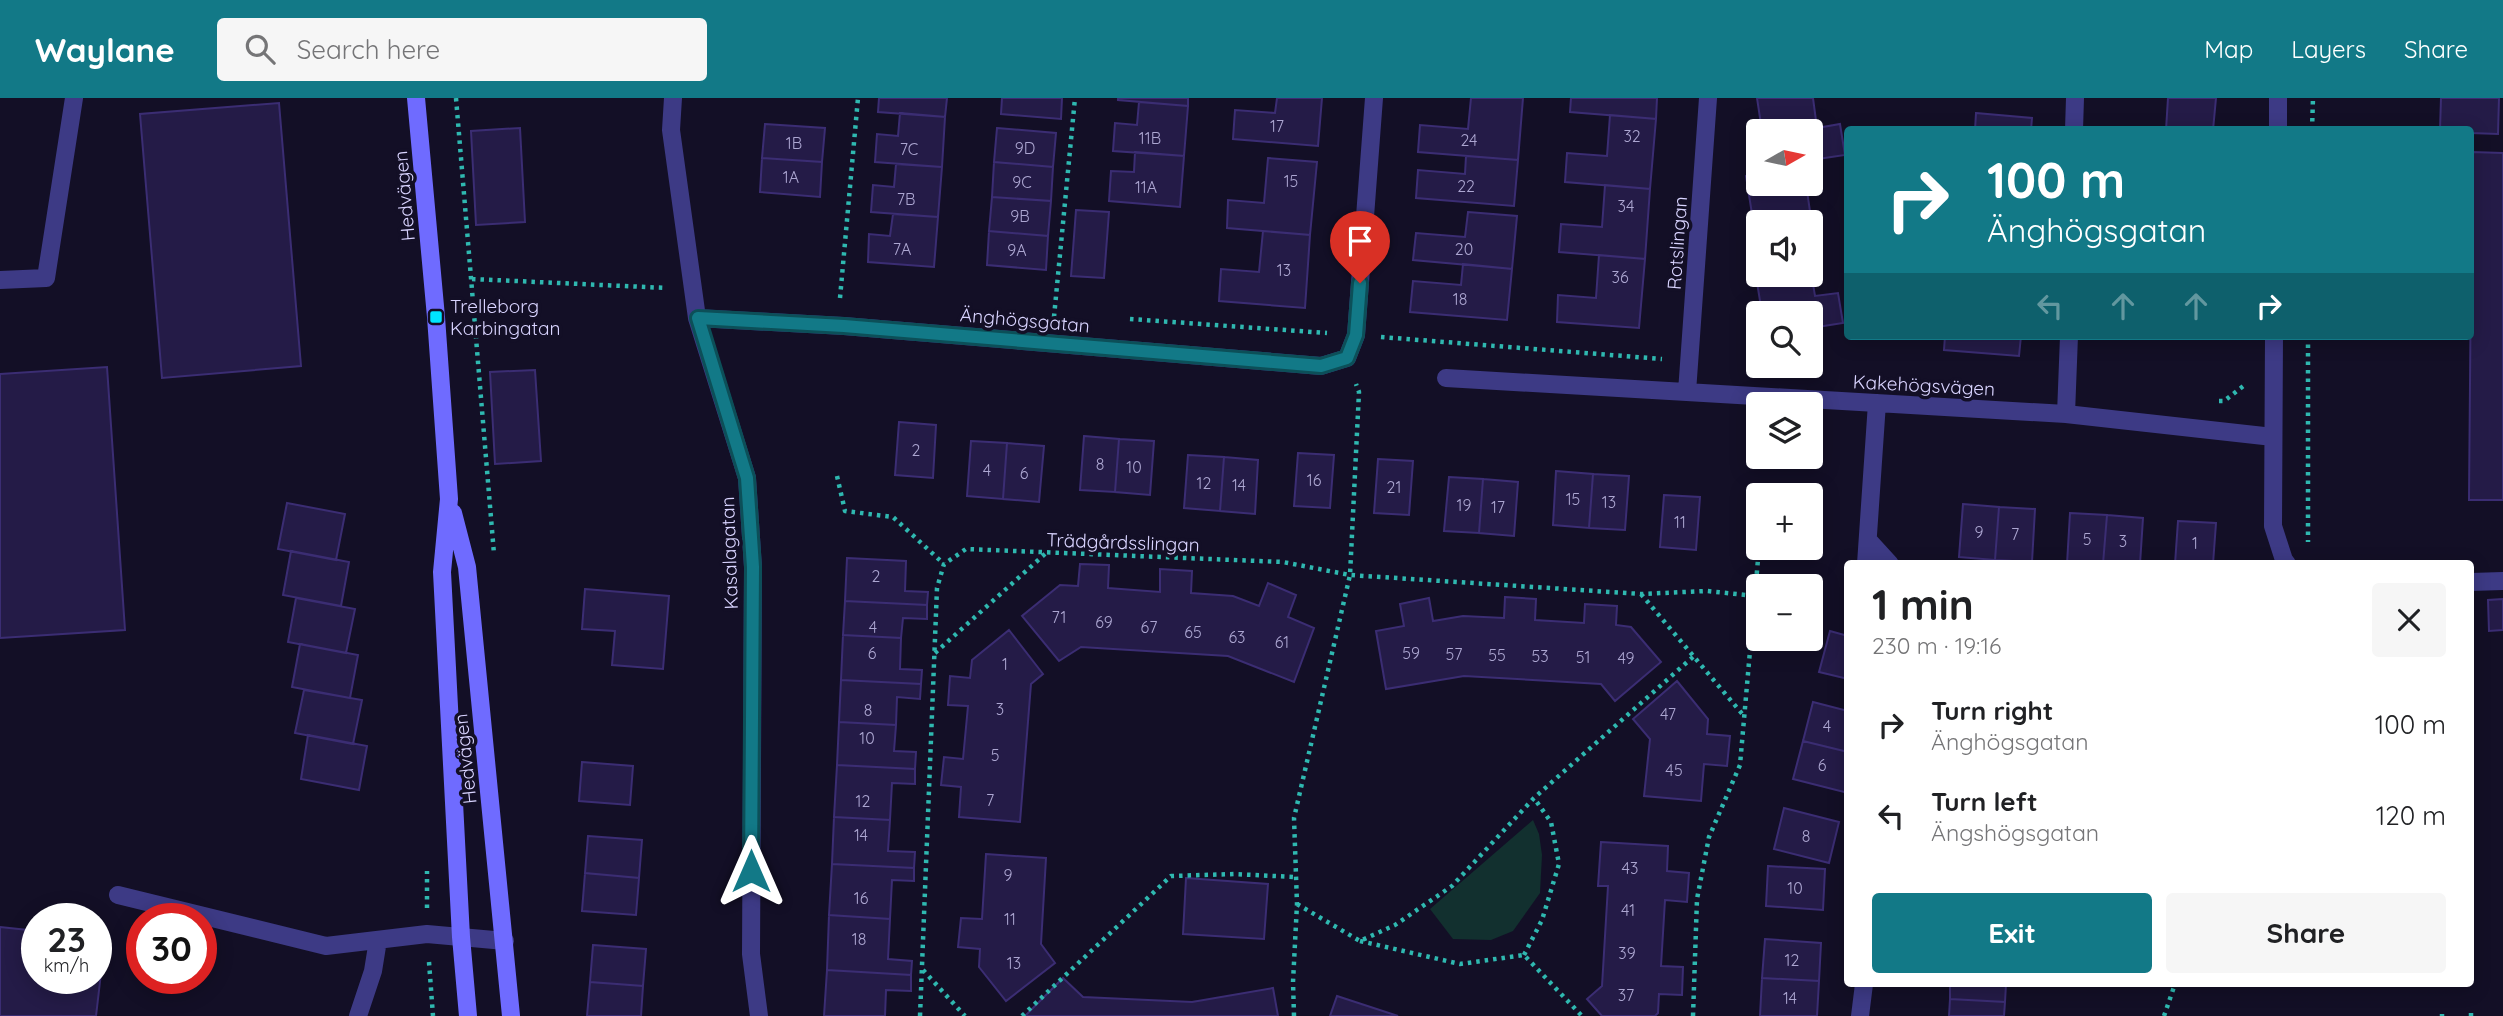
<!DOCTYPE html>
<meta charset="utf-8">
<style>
body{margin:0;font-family:Quicksand,sans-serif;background:#f6f6f6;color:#202124;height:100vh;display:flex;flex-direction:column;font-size:26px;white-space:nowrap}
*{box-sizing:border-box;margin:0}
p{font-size:23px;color:#757577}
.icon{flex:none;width:38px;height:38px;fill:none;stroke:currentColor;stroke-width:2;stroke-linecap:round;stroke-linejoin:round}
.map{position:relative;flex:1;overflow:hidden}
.panel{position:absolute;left:1844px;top:462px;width:630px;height:427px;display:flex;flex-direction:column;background:#fff;border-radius:7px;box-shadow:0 4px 18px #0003}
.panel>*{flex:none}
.guide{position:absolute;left:1844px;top:28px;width:630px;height:214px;border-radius:7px;box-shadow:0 4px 18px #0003;background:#127987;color:#fff;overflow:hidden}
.needle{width:46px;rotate:81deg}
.tools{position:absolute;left:1746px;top:21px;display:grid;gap:14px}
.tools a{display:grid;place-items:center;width:77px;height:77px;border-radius:7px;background:#fff;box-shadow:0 4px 18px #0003;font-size:35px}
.speed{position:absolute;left:21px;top:805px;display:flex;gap:14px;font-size:35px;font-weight:700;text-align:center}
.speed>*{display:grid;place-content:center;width:91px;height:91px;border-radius:50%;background:#fff;box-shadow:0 4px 18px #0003;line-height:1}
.speed small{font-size:18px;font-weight:400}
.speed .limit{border:10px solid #d22;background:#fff;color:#111}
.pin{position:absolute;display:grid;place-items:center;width:60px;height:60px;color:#fff;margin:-72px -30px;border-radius:50% 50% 50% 0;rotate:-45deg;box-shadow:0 0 7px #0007}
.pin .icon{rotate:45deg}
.me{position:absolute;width:77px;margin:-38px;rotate:0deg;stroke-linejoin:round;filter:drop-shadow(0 0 5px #0008)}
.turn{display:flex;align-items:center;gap:24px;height:147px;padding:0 28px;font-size:32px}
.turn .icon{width:91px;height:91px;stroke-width:2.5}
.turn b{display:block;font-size:49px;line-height:60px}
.lanes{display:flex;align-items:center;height:66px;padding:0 28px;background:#0003;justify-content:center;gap:35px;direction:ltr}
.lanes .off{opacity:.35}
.round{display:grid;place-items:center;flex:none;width:74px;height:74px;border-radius:7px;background:#f6f6f6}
.summary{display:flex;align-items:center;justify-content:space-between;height:119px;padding:0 28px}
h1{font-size:42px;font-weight:700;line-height:52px}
.action{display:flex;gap:14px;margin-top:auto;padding:14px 28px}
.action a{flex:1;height:80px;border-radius:7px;background:#127987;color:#fff;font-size:28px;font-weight:700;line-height:80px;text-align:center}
.action a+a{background:#f6f6f6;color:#202124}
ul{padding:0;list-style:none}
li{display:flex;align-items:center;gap:21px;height:91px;padding:0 28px}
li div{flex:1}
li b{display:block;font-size:26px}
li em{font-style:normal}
header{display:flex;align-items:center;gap:42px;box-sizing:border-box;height:98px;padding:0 35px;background:#127987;color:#fff}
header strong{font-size:33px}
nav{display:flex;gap:38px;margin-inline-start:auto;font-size:24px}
.search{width:490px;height:63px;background:#f6f6f6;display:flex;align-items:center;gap:18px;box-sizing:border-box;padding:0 24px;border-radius:7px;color:#757577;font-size:26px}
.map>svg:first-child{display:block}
</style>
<header>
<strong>Waylane</strong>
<div class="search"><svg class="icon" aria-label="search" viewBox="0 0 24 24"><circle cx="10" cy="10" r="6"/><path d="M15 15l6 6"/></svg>Search here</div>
<nav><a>Map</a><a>Layers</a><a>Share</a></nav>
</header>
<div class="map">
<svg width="2503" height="918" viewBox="0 0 2503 918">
<rect width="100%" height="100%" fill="#130f26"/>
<path fill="#12302f" d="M1533,722L1539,736L1542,757L1540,795L1513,833L1491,842L1453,841L1430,811Z"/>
<path fill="#241b47" stroke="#3b2d73" stroke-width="2" d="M879,0H947L945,19L878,14Z
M1002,0H1062L1061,21L1001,16Z
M1118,0H1188V8L1118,2Z
M1277,0H1322L1318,48L1233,41L1235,12L1275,15Z
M1471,0H1523L1518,62L1418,54L1420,27L1468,31Z
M1571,0H1657L1656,21L1570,14Z
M1757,0H1813L1817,30L1840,26L1845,57L1811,62V33H1762Z
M2168,0H2216L2213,32H2166Z
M2441,0H2499L2498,36L2471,35V32H2440Z
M1139,4L1188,8L1184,58L1113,53L1115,25L1137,27Z
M279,5L301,268L162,280L140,16Z
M900,15L945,19L942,69L875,64L877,36L898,38Z
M1976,15L2032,20L2031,32H1975Z
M1610,17L1656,21L1650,91L1565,84L1567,55L1607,58Z
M765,26L825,30L822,64L762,60Z
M520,30L525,124L476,127L471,33Z
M997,30L1056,35L1053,69L994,64Z
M1135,54L1184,58L1180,109L1109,103L1111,73L1134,74Z
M2472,54L2503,55V402H2469Z
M1466,58L1518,62L1514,108L1416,100L1418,72L1465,76Z
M762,60L822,64L820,99L760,94Z
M1268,60L1317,64L1310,137L1227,130L1228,102L1264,105Z
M994,64L1053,69L1051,103L992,99Z
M896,66L942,69L938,119L871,114L873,87L894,89Z
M1759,76V86H1806L1812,127L1811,124H1759V135H1755L1746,78Z
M1605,87L1650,91L1645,161L1559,154L1561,126L1602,129Z
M992,99L1051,103L1048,138L989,133Z
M1076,112L1109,114L1104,180L1071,178Z
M1468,114L1517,118L1512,171L1413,162L1416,135L1465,139Z
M893,116L938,119L934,169L868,164L869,136L890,138Z
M989,133L1048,138L1046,172L987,167Z
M1263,133L1310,137L1305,210L1219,203L1221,171L1259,174Z
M1599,157L1645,161L1639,230L1557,224L1558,197L1596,200Z
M1759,159V177H1811V174L1815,198L1838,195L1843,225L1811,230V215H1762L1753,160Z
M1463,166L1512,171L1507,222L1410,214L1413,183L1461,187Z
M1945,238H2021L2019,258L1944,252Z
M107,269L125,532L0,540V276Z
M535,272L541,363L495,366L490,274Z
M899,324L936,327L933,380L895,377Z
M1084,338L1119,341L1115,394L1080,392Z
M1119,341L1154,343L1150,397L1115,394Z
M971,343L1007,345L1003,401L967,398Z
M1007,345L1044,348L1039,404L1003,401Z
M1298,355L1334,357L1330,410L1294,408Z
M1188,357L1224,359L1220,413L1184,410Z
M1224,359L1258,362L1255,416L1220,413Z
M1378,361L1413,363L1409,417L1374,415Z
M1556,373L1593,376L1589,430L1553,427Z
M1593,376L1629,378L1625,432L1589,430Z
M1449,379L1483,381L1479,435L1444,433Z
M1483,381L1518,384L1514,438L1479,435Z
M1664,397L1700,399L1696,452L1660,449Z
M287,405L345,416L336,462L278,451Z
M1963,406L1999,409L1995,462L1959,459Z
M1999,409L2035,411L2032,464L1995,462Z
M2070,415L2107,417L2103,466H2067Z
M2107,417L2143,420L2140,466H2103Z
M2178,423L2216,425L2213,466H2175Z
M291,453L349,464L341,508L283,497Z
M847,460L906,463L905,493L928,494L927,507L845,503Z
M1080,466L1109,467L1108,490L1160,494V471L1192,473L1191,495L1233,498L1259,508L1268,485L1296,497L1288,519L1314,530L1294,584L1228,558L1081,549L1059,563L1022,518L1060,487L1078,488Z
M585,491L669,498L663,571L612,567L615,533L582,531Z
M1505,499L1536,501L1535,522L1584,525L1585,506L1617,508L1616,527L1631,529L1661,564L1615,603L1601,586L1464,578L1386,591L1376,533L1404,528L1400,506L1429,500L1433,523L1463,518L1504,520Z
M296,500L355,511L346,555L288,544Z
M2503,501V532L2489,533L2488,502Z
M845,503L927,507V521L903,520L901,540L843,537Z
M1009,532L1043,576L1031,586L1020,724L959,719L961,689L941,687L944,659L963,661L968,608L948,607L950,578L970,580L972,562Z
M1830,533L1848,538V581L1819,574Z
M843,537L901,540L900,571L922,572L921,586L841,582Z
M300,546L358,557L350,600L292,589Z
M841,582L921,586L920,601L897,599L896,627L839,624Z
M1677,583L1708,621L1707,636L1730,638L1727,668L1704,666L1701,703L1644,698L1650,641L1633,621Z
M304,592L362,602L353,646L295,635Z
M1813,604L1848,613V654L1803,643Z
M839,624L896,627L894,653L916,654L915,671L837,667Z
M308,637L367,648L359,692L301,681Z
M1803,643L1848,654V695L1793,681Z
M582,664L633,668L630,707L579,703Z
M837,667L915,671V686L892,685L890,722L834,719Z
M1784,710L1839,724L1829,765L1774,751Z
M834,719L890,722L888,753L915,754L914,770L832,766Z
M588,738L642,742L639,780L585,775Z
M1601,744L1668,748L1667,773L1689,775L1687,804L1665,802L1661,868L1683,869L1682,897L1659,896L1658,915L1655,918H1602L1587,901L1602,888L1608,788H1598Z
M986,756L1046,760L1041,846L1055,865L1006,903L979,869L980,851L958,849L961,820L982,821Z
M832,766L914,770V783L892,782L890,821L829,817Z
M1768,768L1825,771L1823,812L1766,808Z
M585,775L639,780L636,817L582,813Z
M1186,780L1268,786L1264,841L1183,836Z
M829,817L890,821L888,861L912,863L911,877L827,872Z
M0,829L37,833V880H96V840L105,841L96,918H0Z
M1765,841L1821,845L1819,883L1762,880Z
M593,847L646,851L643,888L590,884Z
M827,872L911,877V893L886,892L885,918H824Z
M1063,880L1083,899L1192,904L1273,890L1278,918H1025Z
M1762,880L1819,883L1817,918H1760Z
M590,884L643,888L641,918H587Z
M1950,886H2006L2005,904L1950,901Z
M1337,898L1398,918H1330Z
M1950,901L2005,904L2004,918H1949Z"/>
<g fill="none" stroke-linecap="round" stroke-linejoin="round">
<path stroke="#2fb8b0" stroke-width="4.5" stroke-dasharray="3.5 5" stroke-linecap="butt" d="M456,0L494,456
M2312,32L2313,0
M472,181L667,190
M840,200L858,0
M1054,219L1075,0
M1130,221L1327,235
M2308,238V444
M1381,239L1662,261
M2219,303H2224L2246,286
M837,378L845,413L893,419L944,466
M1641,496L1744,618
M935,555L1046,455
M1297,806L1360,843L1395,827L1452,788L1534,700L1694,558
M427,810V773
M1360,843L1460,866L1524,857L1582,918
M1524,857L1542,822L1559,766L1551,724L1534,700
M429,864L433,918
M923,872L965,918
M2442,916V918
M920,918L937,490L944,466L966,451L1283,464L1350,477L1641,496L1707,493L1756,498
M1022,918L1171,778L1234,776L1294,779
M1294,918L1293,884L1297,806L1294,720L1350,477L1359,294L1356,286
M1693,918L1697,801L1709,739L1740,667L1759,450
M2164,918L2175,886
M2471,918V915"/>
<path stroke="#3d3a85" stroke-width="18" d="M0,182L46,180L74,0
M118,797L326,848L427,836L505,843
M358,918L373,873L378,842"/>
<path stroke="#3d3a85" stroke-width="18" d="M673,0L671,32L697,220L747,380L753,469L751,856L759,918
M2074,32L2075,0
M2278,32V0
M697,220L844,228L1321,268L1347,260L1356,237L1374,0
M2274,238L2273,428L2284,462L2287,466
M1446,280L2066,316L2273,339
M1687,294L1708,0
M2066,316L2069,238
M1869,443L1890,466
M1866,466L1877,305
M2471,484L2503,483
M1860,918L1864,886"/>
<path stroke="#6f6bff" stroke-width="18" d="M416,0L436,219L449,401L442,474L461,839L468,918
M453,415L467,469L511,918"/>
</g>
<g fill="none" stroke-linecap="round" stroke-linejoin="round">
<g stroke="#0c4f58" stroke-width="18">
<path id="route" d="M751,773L753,469L747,380L698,220L844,228L1321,268L1347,260L1356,237L1360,185"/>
</g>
<use href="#route" stroke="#127987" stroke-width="12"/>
</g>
<rect fill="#00e5ff" stroke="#130f26" stroke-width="2.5" x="429" y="212" width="14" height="14" rx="3.5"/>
<g text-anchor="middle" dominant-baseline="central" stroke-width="7" stroke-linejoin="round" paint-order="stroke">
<g font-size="16" fill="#aca6d1">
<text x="1277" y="28">17</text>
<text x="1632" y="38">32</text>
<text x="1150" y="40">11B</text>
<text x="1469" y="42">24</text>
<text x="794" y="45">1B</text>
<text x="1025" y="50">9D</text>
<text x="909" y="51">7C</text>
<text x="791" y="79">1A</text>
<text x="1291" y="83">15</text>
<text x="1022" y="84">9C</text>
<text x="1466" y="88">22</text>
<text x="1146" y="89">11A</text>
<text x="906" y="101">7B</text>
<text x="1626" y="108">34</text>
<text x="1020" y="118">9B</text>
<text x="902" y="151">7A</text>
<text x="1464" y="151">20</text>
<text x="1017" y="152">9A</text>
<text x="1284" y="172">13</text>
<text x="1620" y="179">36</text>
<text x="1460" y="201">18</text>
<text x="916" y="352">2</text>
<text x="1100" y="366">8</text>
<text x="1134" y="369">10</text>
<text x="987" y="372">4</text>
<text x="1024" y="375">6</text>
<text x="1314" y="382">16</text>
<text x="1204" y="385">12</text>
<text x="1239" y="387">14</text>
<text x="1394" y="389">21</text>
<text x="1573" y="401">15</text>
<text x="1609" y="404">13</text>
<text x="1464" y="407">19</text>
<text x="1498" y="409">17</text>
<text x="1680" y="424">11</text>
<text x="1979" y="434">9</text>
<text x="2015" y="436">7</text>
<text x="2087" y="441">5</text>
<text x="2123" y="443">3</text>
<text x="2195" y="445">1</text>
<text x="876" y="478">2</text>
<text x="1059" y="519">71</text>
<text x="1104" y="524">69</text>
<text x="873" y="529">4</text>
<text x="1149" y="529">67</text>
<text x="1193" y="534">65</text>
<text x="1237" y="539">63</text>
<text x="1282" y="544">61</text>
<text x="872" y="555">6</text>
<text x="1411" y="555">59</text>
<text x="1454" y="556">57</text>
<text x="1497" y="557">55</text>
<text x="1540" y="558">53</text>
<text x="1583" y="559">51</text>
<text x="1626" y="560">49</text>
<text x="1005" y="566">1</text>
<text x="1000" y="611">3</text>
<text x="868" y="612">8</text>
<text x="1668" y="616">47</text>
<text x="1827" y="628">4</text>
<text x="867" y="640">10</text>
<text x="995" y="657">5</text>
<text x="1822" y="667">6</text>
<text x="1674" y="672">45</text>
<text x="990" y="702">7</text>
<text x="863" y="703">12</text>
<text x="861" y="737">14</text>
<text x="1806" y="738">8</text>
<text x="1630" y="770">43</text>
<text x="1008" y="777">9</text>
<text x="1795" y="790">10</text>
<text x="861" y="800">16</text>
<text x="1628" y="812">41</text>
<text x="1010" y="821">11</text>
<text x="859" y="841">18</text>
<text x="1627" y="855">39</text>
<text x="1792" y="862">12</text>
<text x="1014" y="865">13</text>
<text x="1626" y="897">37</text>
<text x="1790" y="900">14</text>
</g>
<g font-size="19" fill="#d9d4ff" stroke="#130f26">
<text transform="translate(404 98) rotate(-95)">Hedvägen</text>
<text transform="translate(1677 145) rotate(-86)">Rotslingan</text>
<text transform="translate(1025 222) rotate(5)">Änghögsgatan</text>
<text transform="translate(1924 287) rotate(3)">Kakehögsvägen</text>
<text transform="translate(1123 444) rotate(2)">Trädgårdsslingan</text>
<text transform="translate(729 455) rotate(-92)">Kasalagatan</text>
<text transform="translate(465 661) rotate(-96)">Hedvägen</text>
</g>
<g font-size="19" fill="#d9d4ff" stroke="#130f26" text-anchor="start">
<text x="450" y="208">Trelleborg<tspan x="450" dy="22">Karbingatan</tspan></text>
</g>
</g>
</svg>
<div class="tools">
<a><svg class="needle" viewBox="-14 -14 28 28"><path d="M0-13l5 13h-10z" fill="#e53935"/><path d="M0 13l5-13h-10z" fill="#757577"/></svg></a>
<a><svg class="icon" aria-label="sound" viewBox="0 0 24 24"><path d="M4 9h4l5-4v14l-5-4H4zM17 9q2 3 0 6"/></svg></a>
<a><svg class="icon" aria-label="search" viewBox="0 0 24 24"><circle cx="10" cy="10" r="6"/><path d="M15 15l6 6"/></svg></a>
<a><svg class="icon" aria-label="layers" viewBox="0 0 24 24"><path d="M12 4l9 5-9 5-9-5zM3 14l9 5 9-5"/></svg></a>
<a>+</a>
<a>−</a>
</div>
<div class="speed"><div>23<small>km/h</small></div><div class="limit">30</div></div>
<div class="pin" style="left:1360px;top:185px;background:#d93025"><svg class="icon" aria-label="arrive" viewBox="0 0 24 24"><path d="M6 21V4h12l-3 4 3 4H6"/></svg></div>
<svg class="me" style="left:751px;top:773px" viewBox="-20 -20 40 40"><path d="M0-17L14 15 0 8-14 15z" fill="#127987" stroke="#fff" stroke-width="4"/></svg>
<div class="guide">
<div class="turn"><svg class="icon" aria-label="right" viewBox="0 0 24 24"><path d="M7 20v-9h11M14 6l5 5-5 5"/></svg><div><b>100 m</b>Änghögsgatan</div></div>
<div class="lanes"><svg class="icon off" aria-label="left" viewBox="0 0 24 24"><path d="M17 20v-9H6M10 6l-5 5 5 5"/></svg><svg class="icon off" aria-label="ahead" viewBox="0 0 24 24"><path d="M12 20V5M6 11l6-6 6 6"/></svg><svg class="icon off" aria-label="ahead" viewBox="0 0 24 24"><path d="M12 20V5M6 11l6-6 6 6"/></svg><svg class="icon" aria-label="right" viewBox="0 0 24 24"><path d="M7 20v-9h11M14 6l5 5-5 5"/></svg></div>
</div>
<section class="panel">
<div class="summary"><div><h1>1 min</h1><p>230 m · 19:16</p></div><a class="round"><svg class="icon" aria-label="close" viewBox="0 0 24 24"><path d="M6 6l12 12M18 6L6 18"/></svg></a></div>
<ul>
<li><svg class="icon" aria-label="right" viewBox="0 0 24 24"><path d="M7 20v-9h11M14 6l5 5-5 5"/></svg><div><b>Turn right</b><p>Änghögsgatan</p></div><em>100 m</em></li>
<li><svg class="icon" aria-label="left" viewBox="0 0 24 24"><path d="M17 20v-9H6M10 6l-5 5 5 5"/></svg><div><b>Turn left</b><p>Ängshögsgatan</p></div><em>120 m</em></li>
</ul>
<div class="action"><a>Exit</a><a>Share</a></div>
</section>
</div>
